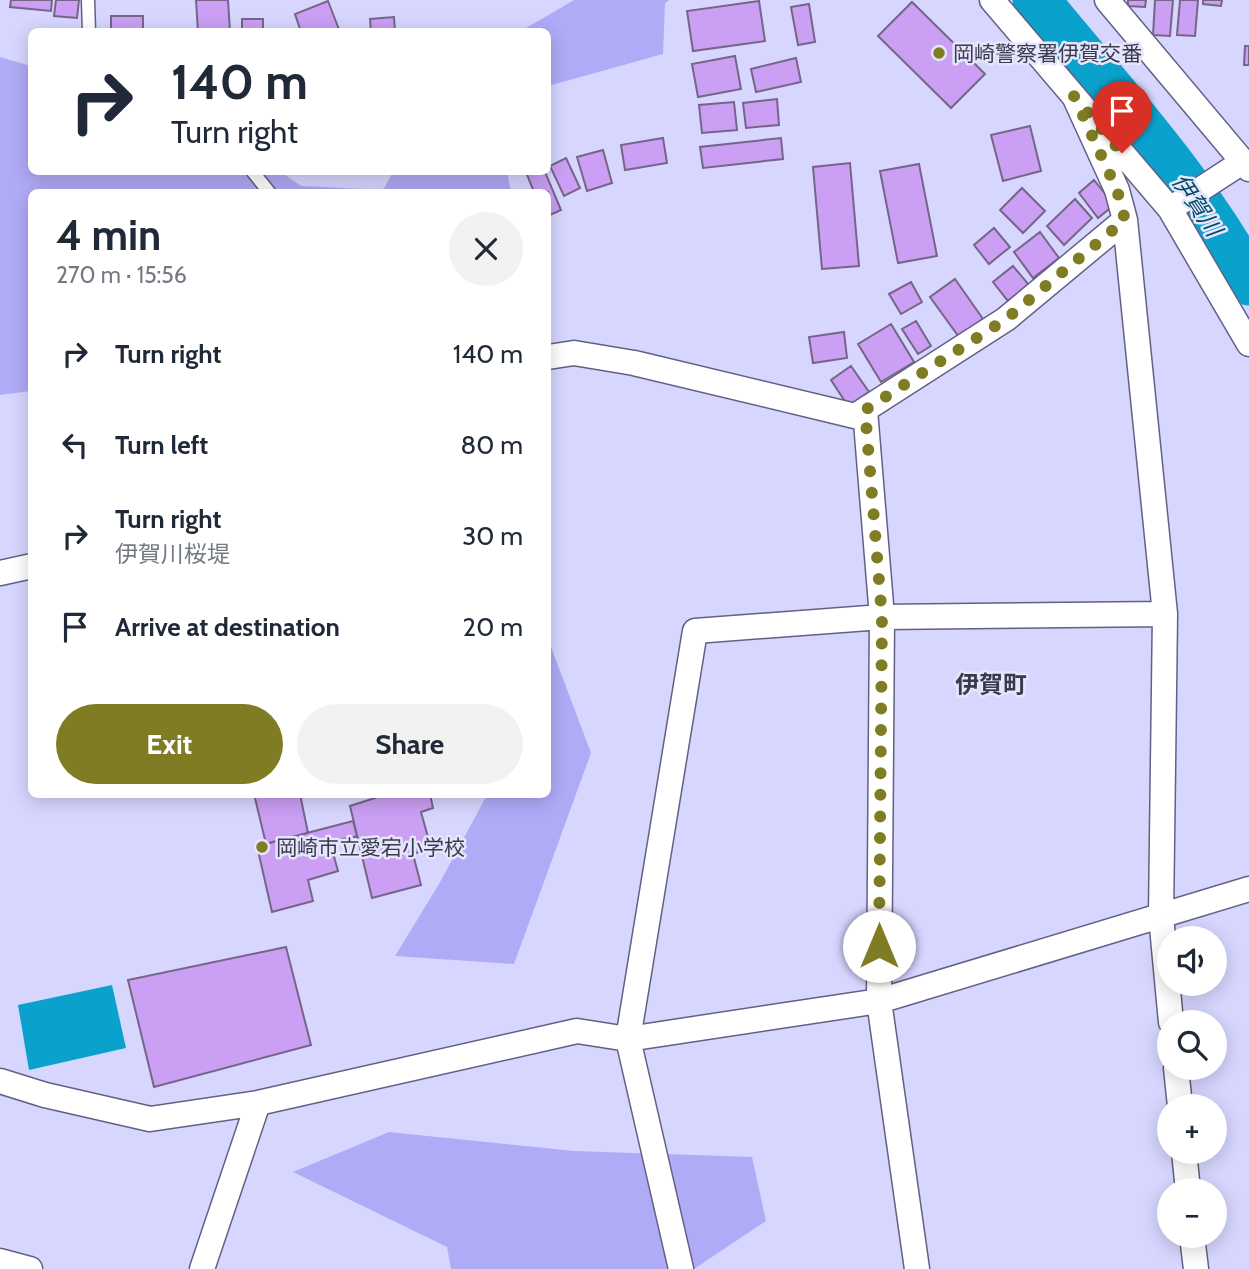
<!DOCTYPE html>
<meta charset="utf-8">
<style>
body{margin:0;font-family:Cabin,"Noto Sans JP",sans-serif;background:#f2f2f3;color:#1f2937;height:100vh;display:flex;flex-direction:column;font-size:26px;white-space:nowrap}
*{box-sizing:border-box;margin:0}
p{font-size:23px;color:#747a83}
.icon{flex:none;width:38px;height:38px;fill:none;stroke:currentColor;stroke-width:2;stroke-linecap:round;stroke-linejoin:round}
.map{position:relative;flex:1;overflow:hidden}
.panel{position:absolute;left:28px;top:189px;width:523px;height:609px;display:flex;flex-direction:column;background:#fff;border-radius:10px;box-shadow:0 4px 18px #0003}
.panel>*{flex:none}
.banner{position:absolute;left:28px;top:28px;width:523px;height:147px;border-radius:10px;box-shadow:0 4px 18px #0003;background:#fff;color:#1f2937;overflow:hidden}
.tools{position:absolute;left:1157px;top:926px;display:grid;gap:14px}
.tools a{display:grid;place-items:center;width:70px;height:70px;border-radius:50%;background:#fff;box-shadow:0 4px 18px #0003;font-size:35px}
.pin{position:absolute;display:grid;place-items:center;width:60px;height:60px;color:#fff;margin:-72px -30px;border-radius:50% 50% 50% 0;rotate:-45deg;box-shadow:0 0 7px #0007}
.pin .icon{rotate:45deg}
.me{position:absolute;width:77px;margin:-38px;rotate:0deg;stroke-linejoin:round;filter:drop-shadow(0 0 5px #0008)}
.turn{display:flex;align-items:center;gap:24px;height:147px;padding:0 28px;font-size:32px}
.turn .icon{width:91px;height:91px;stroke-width:2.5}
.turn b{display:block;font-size:49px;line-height:60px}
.round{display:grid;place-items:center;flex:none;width:74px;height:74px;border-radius:37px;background:#f2f2f3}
.overview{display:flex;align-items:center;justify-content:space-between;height:119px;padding:0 28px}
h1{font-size:42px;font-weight:800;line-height:52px}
.button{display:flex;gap:14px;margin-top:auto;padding:14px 28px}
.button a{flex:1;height:80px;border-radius:42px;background:#807c23;color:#fff;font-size:28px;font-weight:800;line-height:80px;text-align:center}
.button a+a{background:#f2f2f3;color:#1f2937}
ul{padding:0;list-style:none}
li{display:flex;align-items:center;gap:21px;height:91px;padding:0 28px}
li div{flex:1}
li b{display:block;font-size:26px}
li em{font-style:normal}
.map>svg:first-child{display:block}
</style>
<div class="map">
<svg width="1249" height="1269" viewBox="0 0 1249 1269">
<rect width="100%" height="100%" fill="#d7d6ff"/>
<path fill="#b0abf7" d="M574,0H669L665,3L663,54L548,86V32L521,31Z
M0,57L31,66L32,172H281L301,186L383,190L393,172H507L511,192H32L31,391L0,395Z
M548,639L591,753L514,964L395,956L439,884L487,795L548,794Z
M389,1132L574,1151L752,1157L766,1221L694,1269H451L447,1247L293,1172Z"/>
<path fill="#0ba1cd" d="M112,985L126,1048L29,1070L18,1005Z"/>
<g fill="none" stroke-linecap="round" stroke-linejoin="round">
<path stroke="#0ba1cd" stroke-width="47" d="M1036,0C1110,90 1192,179 1249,282"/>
</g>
<path fill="#ca9ff4" stroke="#766587" stroke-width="2" d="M11,0H52L51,11L10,7Z
M56,0H79L77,18L54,16Z
M196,0H228L230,32H198Z
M1128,0H1146L1145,7L1128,6Z
M1155,0H1173L1170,36L1153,35Z
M1180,0H1198L1195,36L1177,35Z
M1203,0H1222L1221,6L1203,4Z
M328,1L340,32H301L295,14Z
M759,1L765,41L693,51L687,11Z
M912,2L985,74L951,108L878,36Z
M809,4L815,42L798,45L791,7Z
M111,16H143V32H111Z
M394,17L395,32H371L370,19Z
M242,19H263V32H242Z
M1245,46H1249V65H1244Z
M735,56L741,89L698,97L692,64Z
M796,58L801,82L756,92L751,69Z
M777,99L779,125L746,128L743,103Z
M734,102L737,130L702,133L699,105Z
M1030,126L1041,171L1003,181L991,135Z
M663,138L667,163L625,170L621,145Z
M781,138L783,159L703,168L700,147Z
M603,150L612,183L587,191L577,157Z
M566,158L580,188L564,196L550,166Z
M850,163L859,266L822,269L813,167Z
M919,164L937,256L898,263L880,171Z
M526,172H545L561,210L548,216V192H534Z
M1094,180L1114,205L1098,218L1079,193Z
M1022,188L1045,211L1023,233L1000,210Z
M1075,199L1092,218L1064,245L1047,226Z
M994,228L1010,247L989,264L974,245Z
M1040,232L1059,258L1033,278L1014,252Z
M1013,266L1029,285L1008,301L993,282Z
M955,279L983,319L959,337L930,297Z
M911,282L922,302L901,314L889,294Z
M916,321L931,346L918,354L902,329Z
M891,324L914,362L881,382L858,344Z
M844,332L847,358L813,363L809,337Z
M851,366L869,392L848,406L831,380Z
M254,794H300L308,833L266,844Z
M375,794H430L433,808L421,812L431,848L413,854L421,885L372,898L350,806L375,798Z
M353,821L357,836L330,842L338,871L308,880L313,901L272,912L257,846Z
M286,947L311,1045L154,1087L128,980Z"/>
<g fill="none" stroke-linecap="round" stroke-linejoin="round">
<g stroke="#626084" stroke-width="15">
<path id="lane" d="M88,0L89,32
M253,172L269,192"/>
</g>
<g stroke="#626084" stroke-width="27">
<path id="street" d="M992,0L1170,209L1249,344
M1107,0L1249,169
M1074,96L1117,190L1125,220L1165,614L1161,916L1171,1022
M1170,209L1244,161
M548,357L574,353L634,363L855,416L1006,319L1125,220
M865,410L882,617L879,1001L917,1269
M0,573L32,566
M1176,1068L1180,1106
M0,1081L45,1095L150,1119L258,1103L577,1031L628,1039L879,1001L1249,889
M1184,1152L1188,1190
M1192,1236L1196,1269
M0,1261L30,1269
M202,1269L258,1103
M681,1269L628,1039L695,631L882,617L1165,614"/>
</g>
<use href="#lane" stroke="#fff" stroke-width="12"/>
<use href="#street" stroke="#fff" stroke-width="24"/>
</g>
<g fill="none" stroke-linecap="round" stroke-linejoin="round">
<path stroke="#807c23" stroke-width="12" stroke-dasharray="0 21.6" d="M879,946L882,617L865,410L1006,319L1125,220L1117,190L1074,96L1122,153"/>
</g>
<g fill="#807c23" stroke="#e5e5fe" stroke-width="2.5">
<circle cx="939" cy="53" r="7"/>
<circle cx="262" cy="847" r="7"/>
</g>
<g text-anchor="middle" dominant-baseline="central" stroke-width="5" stroke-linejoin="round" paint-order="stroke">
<g font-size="21" fill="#3b3a4b" stroke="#e5e5fe" text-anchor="start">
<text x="953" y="53">岡崎警察署伊賀交番</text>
<text x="276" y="847">岡崎市立愛宕小学校</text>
</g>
<g font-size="23" font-style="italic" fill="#004b62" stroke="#e5e5fe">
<text transform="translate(1197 205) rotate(56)">伊賀川</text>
</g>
<g font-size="24" font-weight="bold" fill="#3b3a4b" stroke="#e5e5fe">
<text x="991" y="684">伊賀町</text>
</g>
</g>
</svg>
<div class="tools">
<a><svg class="icon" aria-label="sound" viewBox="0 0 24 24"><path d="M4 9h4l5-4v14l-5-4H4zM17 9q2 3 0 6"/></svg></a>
<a><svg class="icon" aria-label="search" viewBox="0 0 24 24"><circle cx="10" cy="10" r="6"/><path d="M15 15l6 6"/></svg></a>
<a>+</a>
<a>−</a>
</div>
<div class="pin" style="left:1122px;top:153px;background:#d93025"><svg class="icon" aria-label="arrive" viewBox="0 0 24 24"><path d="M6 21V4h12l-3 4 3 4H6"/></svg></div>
<svg class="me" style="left:879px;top:946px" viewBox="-20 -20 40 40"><circle r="19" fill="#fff"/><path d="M0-13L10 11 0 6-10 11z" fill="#807c23"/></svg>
<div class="banner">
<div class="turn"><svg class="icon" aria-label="right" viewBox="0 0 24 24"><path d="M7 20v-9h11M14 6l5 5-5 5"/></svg><div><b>140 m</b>Turn right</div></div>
</div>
<section class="panel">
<div class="overview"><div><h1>4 min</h1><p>270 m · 15:56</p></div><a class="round"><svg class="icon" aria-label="close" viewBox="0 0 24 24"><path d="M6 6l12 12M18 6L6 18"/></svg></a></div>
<ul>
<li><svg class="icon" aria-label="right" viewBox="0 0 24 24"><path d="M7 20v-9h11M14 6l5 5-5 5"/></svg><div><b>Turn right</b></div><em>140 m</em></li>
<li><svg class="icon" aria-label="left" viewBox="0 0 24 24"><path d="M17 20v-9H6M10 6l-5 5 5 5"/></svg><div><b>Turn left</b></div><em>80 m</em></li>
<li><svg class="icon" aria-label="right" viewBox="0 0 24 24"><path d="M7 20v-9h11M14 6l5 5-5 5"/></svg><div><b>Turn right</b><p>伊賀川桜堤</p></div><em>30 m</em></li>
<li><svg class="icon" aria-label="arrive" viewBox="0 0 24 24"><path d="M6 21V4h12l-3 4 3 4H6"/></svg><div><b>Arrive at destination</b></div><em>20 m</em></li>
</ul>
<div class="button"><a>Exit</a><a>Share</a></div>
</section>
</div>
